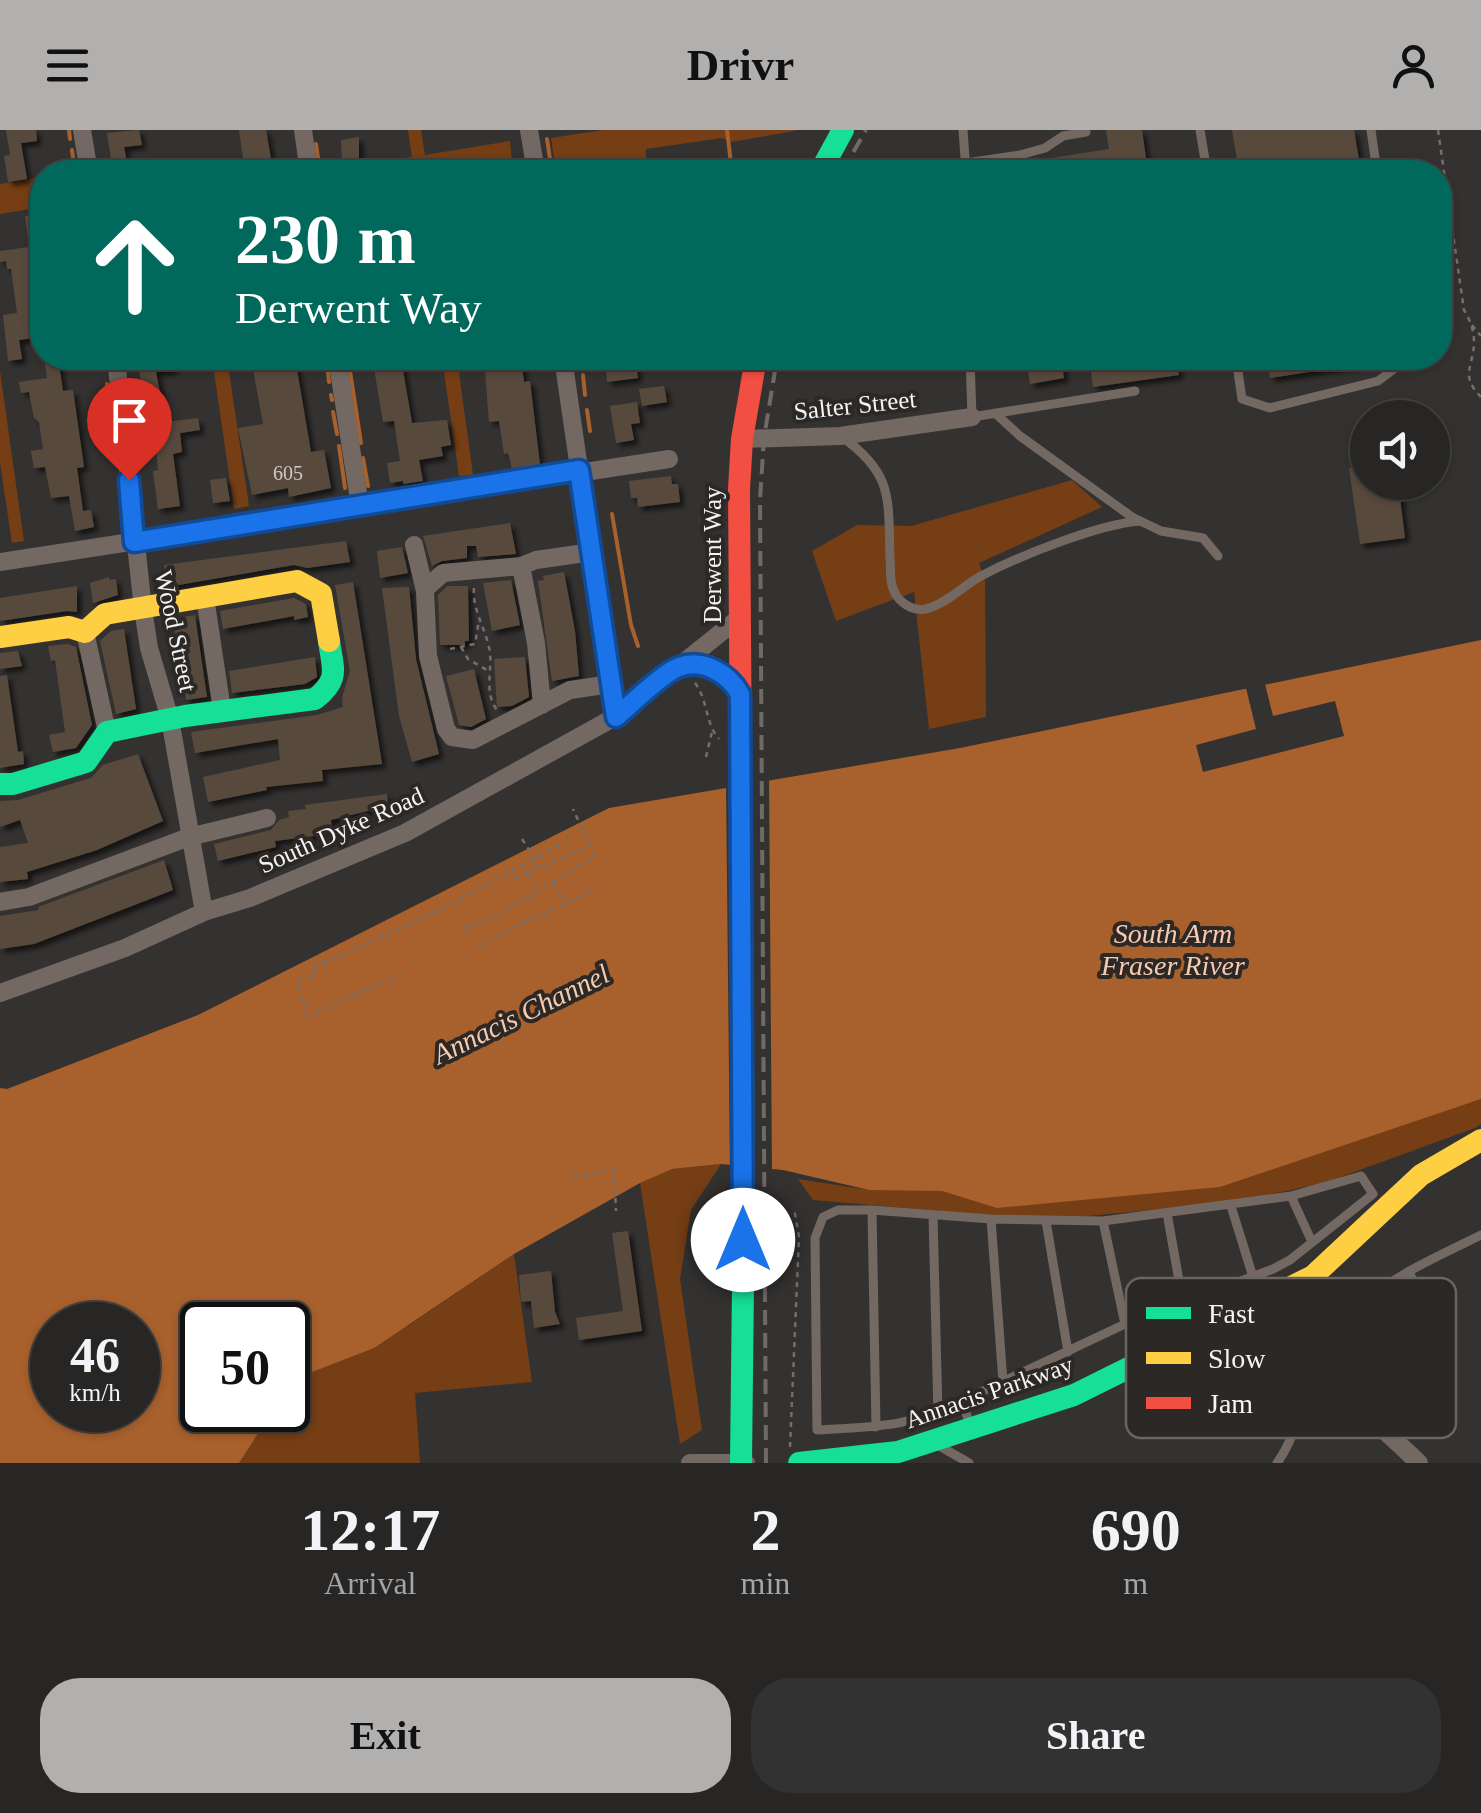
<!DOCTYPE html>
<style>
body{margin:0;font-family:Georgia,serif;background:#333232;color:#f1f3f6;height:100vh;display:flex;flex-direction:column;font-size:38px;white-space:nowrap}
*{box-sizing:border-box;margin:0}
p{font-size:32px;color:#a4a5a7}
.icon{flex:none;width:55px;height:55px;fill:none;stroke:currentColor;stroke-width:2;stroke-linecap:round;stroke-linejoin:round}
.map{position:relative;height:1333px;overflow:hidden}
.side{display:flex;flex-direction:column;background:#272625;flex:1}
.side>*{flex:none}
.banner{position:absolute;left:30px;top:30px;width:1422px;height:210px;border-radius:40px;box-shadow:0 2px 8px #0004,0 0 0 2px #434342;background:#00695c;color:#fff;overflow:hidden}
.fabs{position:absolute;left:1350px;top:270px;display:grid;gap:20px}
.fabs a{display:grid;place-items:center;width:100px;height:100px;border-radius:50%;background:#272625;box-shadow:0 2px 8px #0004,0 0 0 2px #434342;font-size:50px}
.speed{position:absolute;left:30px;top:1172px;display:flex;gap:20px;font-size:50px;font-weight:700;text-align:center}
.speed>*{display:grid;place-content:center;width:130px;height:130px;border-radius:50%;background:#272625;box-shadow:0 2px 8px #0004,0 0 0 2px #434342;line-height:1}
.speed small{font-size:25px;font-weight:400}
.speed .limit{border:5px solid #111;border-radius:15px;background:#fff;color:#111}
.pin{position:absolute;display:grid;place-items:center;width:85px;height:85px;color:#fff;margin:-102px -42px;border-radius:50% 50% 50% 0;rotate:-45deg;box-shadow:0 0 10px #0007}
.pin .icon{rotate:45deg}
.me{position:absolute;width:110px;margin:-55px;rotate:0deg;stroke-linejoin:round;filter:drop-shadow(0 0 8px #0008)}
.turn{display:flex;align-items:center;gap:35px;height:210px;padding:0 40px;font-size:45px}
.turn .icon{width:130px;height:130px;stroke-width:2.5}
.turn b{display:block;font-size:70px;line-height:85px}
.eta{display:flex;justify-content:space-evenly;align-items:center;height:170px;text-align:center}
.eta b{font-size:60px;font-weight:600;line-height:70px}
.primary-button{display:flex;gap:20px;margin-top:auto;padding:20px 40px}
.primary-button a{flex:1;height:115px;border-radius:40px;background:#b2b0ae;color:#111;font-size:40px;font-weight:600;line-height:115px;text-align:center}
.primary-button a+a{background:#333232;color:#f1f3f6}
header{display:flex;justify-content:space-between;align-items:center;height:130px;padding:0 40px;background:#b2b0ae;color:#111;font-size:45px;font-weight:600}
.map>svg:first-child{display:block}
</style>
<header><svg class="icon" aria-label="menu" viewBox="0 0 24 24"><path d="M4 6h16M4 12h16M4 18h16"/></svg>Drivr<svg class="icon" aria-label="person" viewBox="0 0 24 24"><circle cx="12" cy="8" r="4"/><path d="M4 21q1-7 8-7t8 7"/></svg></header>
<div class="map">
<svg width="1481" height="1333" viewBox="0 0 1481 1333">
<defs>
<filter id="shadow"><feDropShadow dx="4.5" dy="4.5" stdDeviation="2.5" flood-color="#0009"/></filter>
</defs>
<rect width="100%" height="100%" fill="#343231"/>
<path fill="#753e14" d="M408,0H421L425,25L510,11L513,42H325L359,34L412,27Z
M603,0H799L732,12L722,8L646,19L645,42H634L632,28L556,40L551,8Z
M42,47V77L0,84V54Z
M212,228H227L249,376L234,379Z
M442,228H457L473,345L459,346Z
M0,241L24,411L12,413L0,333Z
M1072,350L1102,377L979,433L985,451L986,587L929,599L914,462L836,491L812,421L857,395L911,396Z
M1481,969V994L1475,998L1324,1053L1229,1073L1087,1086H1001L813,1070L798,1049L869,1060Z
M721,1034L691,1080L680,1149L702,1300L680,1314L640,1053L671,1039Z
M514,1124L532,1252L415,1263L420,1333H55L202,1280H288V1226L409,1195Z"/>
<path fill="#a8602c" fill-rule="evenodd" d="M1481,510V969L1220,1057L997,1078L942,1061L869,1060L783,1040L721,1034L672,1039L640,1053L514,1124L374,1218L294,1249L288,1259V1195H202V1280H273L239,1333H0V958L7,959L198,885L609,678L960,618ZM52,1195H138V1280H52Z"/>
<path fill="#343231" d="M1264,550L1273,586L1335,571L1344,606L1203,642L1196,615L1256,599L1245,554Z
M769,646L772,1044L730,1039L726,653Z"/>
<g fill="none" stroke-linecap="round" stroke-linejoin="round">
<path stroke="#a8602c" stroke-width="4" d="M69,0L70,9
M727,0L732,42
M547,9L552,42
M316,14L320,42
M72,20L75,42
M103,228L105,240
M348,228L361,313
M580,228L581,231
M327,234L329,252
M583,245L585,265
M107,254L111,281
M331,265L332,270
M587,280L590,301
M333,282L337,304
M113,294L114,300
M115,309L118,325
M339,316L345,358
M363,328L368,356
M612,384L631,495L638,516"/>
</g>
<path fill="#594a3d" filter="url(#shadow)" d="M6,0H36L37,11L21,13L27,49L8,52L4,26L10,25Z
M139,0L142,15L124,17L129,42H113L107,3Z
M239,0H266L271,29L267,30L268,37L245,41Z
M1106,0H1142L1148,42H1041L1039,30L1109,19Z
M1232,0H1354L1361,42H1239Z
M359,7V31L342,34L341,10Z
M42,84V143H40L42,207L19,210L22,229L8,231L3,185L17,183L11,139H7L6,131L0,132V121L29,117L25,86Z
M44,228H58L63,261L73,260L84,337L77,338L83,381L91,380L94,397L75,401L69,366L51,368L45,337L34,338L31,321L43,319L39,292L34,288L29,262L21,263L19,252L47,248Z
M144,228H172L174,240L156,242L166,292L198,288L200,300L180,303L182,322L173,324L180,376L158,379L153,341L158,340L156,319H152L140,270L143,269L138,232L144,231Z
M251,228H295L311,322L324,320L331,358L289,367L288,358L252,365L238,298L263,294Z
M401,228L412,293L447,290L451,315L441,317L443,326L419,330L423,351L403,354V351L390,353L387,333L400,331L394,291L383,292L373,232Z
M493,228H521L524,252L530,251L540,335L512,339L508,323L504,324L499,291L489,292L485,241L494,239Z
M605,228H635L638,248L607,252Z
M1026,228H1061L1064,248L1030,254Z
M1089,228H1176L1179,245L1093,257Z
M1267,228H1360L1361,234L1270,248Z
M664,256L667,272L642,276L639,259Z
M637,272L640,293L631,294L634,310L616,313L610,276Z
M1368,336V352H1398L1405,408L1360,414L1349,338Z
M671,346L672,354H678L680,372L638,377L637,368H631L629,351Z
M226,348L230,371L213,373L210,350Z
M510,393L516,424L478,427L476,416H467V428L442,431L432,436L423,406Z
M346,411L350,432L307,438L294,435L167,457L164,435Z
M402,417L408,443L380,448L377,421Z
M564,442L575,501L579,546L552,551L538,451L544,450L543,446Z
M109,447V450L116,449L118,465L93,473L90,453Z
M511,450L520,495L492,501L483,453Z
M353,452L382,634L322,640L323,651L266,657L267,660L208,672L203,647L280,630L278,609L195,623L191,602L317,585L343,577L342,568L350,541L335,455Z
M77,456V482L67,481L0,491V468Z
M447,456H468L469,511H465V515H440L438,465Z
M409,457L416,529L439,624L412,632L399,586L382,458Z
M294,468L306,474L308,487L294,490V486L223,499L220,481Z
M195,485L207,567L186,570L173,489Z
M124,499L136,579L116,584L100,511L111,501Z
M68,514L76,517L92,595L76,618L53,622L49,605L65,602L55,530L51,531L48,516Z
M18,521L22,536L0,539V523Z
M315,527L317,547L305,554L232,563L229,541Z
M525,527L529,567L512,576L497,577L494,529Z
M474,539L486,589L471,597L459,595L446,546Z
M7,545L18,622L23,621L24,634L0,638V546Z
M138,624L163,691L97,720L27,742L28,749L0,752V717L28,713L20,690L0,697V671L18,670L91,648L103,635Z
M387,664L388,676L331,690L332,699L313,702L314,706L275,711L276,717L218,731L214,714L271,700L279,690L289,687L288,681L306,679L305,675Z
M164,730L173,760L34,814L0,819V786L39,780L38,777Z
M628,1101L642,1201L579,1210L576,1188L623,1181L612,1103Z
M551,1141L555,1182L560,1194L534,1198L531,1171L521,1172L519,1145Z"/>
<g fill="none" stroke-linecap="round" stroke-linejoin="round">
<path stroke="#756e6a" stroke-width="2.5" stroke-dasharray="5 5" stroke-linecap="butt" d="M1438,0L1464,180C1470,190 1474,200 1474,212C1474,236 1459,245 1481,267
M1472,195L1481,206
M474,458C472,481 487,500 490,523C492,542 484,563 497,580
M461,517L468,529L487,540
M450,519L475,514L479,490
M695,553C708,570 705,593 719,609
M706,627L712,602
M522,709L539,735
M529,744L536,759
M514,748L584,718
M553,754L565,772
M464,798L494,787L595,726L573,679
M478,815L597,758
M323,829L324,834L312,838L316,845L297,852L307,886L405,843
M324,834L452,774L569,710
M574,1048L614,1039L616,1081
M790,1317L799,1107L794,1078"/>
<path stroke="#746962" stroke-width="9" d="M963,0L966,42
M1200,0L1207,42
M1371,0L1377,42
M966,33L1020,25L1045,18L1063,6L1086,2
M970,228L972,287L1135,261
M1236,228L1242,269L1270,278L1378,251L1406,230L1405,228
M995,283L1020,306L1132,387L1161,401L1203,408L1218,426
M842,307C894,344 888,369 890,428C891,440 889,454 896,465C903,475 916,483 929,478C947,473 964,455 981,446C1019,426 1099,394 1140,391
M1231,1076L1253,1147
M872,1080L876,1297
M1167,1083L1183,1173
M933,1085L938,1284
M991,1089L1003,1252
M1046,1091L1068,1222
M1103,1091L1125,1194
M1339,1255L1415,1174L1418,1164L1409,1141
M962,1271L1125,1194L1273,1139L1290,1130L1373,1064L1361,1046L1291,1066L1312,1112
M971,1298L962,1271C914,1297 870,1297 817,1300L815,1108L823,1087L838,1080H872L991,1089L1103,1091L1291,1066
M936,1314L969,1333
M1277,1333C1298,1304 1304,1264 1318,1232C1345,1165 1421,1135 1481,1105"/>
<path stroke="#746962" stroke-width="18" d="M82,0L89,42
M303,0L309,42
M529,0L536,42
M116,228L143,479L149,518L170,589L204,782
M337,228L360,376
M563,228L615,587
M742,309L840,306L972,287
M414,415L425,461L428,526L446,599L452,607L473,610L570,560L611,554
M0,432L669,329
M521,436L536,513L542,575
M425,459L443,443L521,436L536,430L592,422
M205,467L222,580
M739,488L678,537C705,535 727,539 740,564
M85,502L107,602
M0,772L29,767L189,707L267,688
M0,863L125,818L204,782L250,768L405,703L615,587L678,537
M1280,1164C1304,1236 1366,1282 1419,1333
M690,1333H746"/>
<path stroke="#16e098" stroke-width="22" d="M820,42L843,0
M0,654H13L86,632L107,602L185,586L315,569C340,549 333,540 329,511
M741,1333L744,1065L741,646
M799,1333L898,1322L1074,1265L1231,1187"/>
<path stroke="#ffcf43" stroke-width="22" d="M0,507L69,497L85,502L105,484L297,451L321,464L329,511
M1231,1187L1313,1146L1421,1045L1481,1010"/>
<path stroke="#f24e42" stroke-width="22" d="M741,646L739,359L742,309L756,228"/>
<path stroke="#706a67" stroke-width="4" stroke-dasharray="15 8" stroke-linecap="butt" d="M842,42L866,0
M766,1333L760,369L764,308L777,228"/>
</g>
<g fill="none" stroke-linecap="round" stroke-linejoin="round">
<g stroke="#114b97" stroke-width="25">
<path id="route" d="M129,350L134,412L579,340L616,587C629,576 664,542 679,537C703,528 729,544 740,564L743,1110"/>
</g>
<use href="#route" stroke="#1a73e8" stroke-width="18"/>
</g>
<g text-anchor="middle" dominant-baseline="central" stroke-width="8" stroke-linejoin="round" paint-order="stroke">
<g font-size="20" fill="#cfcac5">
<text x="288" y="343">605</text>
</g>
<g font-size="25" fill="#f6f4f2" stroke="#2b2826">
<text transform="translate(855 275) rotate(-6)">Salter Street</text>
<text transform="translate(712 425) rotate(-90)">Derwent Way</text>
<text transform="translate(176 501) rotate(78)">Wood Street</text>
<text transform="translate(341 700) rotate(-24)">South Dyke Road</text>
<text transform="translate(989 1262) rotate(-19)">Annacis Parkway</text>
</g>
<g font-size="28" font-style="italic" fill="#f6caaf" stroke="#2b2826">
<text x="1173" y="803">South Arm<tspan x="1173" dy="32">Fraser River</tspan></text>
<text transform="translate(521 884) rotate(-26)">Annacis Channel</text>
</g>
</g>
<rect x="1126" y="1148" width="330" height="160" rx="15" fill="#2b2826" stroke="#686563" stroke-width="2.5"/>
<rect x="1146" y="1177" width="45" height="12" fill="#16e098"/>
<rect x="1146" y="1222" width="45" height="12" fill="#ffcf43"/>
<rect x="1146" y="1267" width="45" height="12" fill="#f24e42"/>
<g font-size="28" fill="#f6f4f2">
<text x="1208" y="1193">Fast</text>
<text x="1208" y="1238">Slow</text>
<text x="1208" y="1283">Jam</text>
</g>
</svg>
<div class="fabs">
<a><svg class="icon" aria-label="sound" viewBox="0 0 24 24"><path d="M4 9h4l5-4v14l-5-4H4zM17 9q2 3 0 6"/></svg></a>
</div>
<div class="speed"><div>46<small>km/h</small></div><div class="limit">50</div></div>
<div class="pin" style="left:129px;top:350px;background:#d93025"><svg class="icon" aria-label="arrive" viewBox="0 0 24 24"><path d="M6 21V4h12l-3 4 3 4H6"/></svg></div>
<svg class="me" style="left:743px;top:1110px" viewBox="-20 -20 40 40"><circle r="19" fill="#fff"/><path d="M0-13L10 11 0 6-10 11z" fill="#1a73e8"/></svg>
<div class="banner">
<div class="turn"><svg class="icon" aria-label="ahead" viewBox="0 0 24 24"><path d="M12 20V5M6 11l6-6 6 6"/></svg><div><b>230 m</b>Derwent Way</div></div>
</div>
</div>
<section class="side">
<div class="eta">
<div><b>12:17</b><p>Arrival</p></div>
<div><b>2</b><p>min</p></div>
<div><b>690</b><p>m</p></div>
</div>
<div class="primary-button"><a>Exit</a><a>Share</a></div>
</section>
